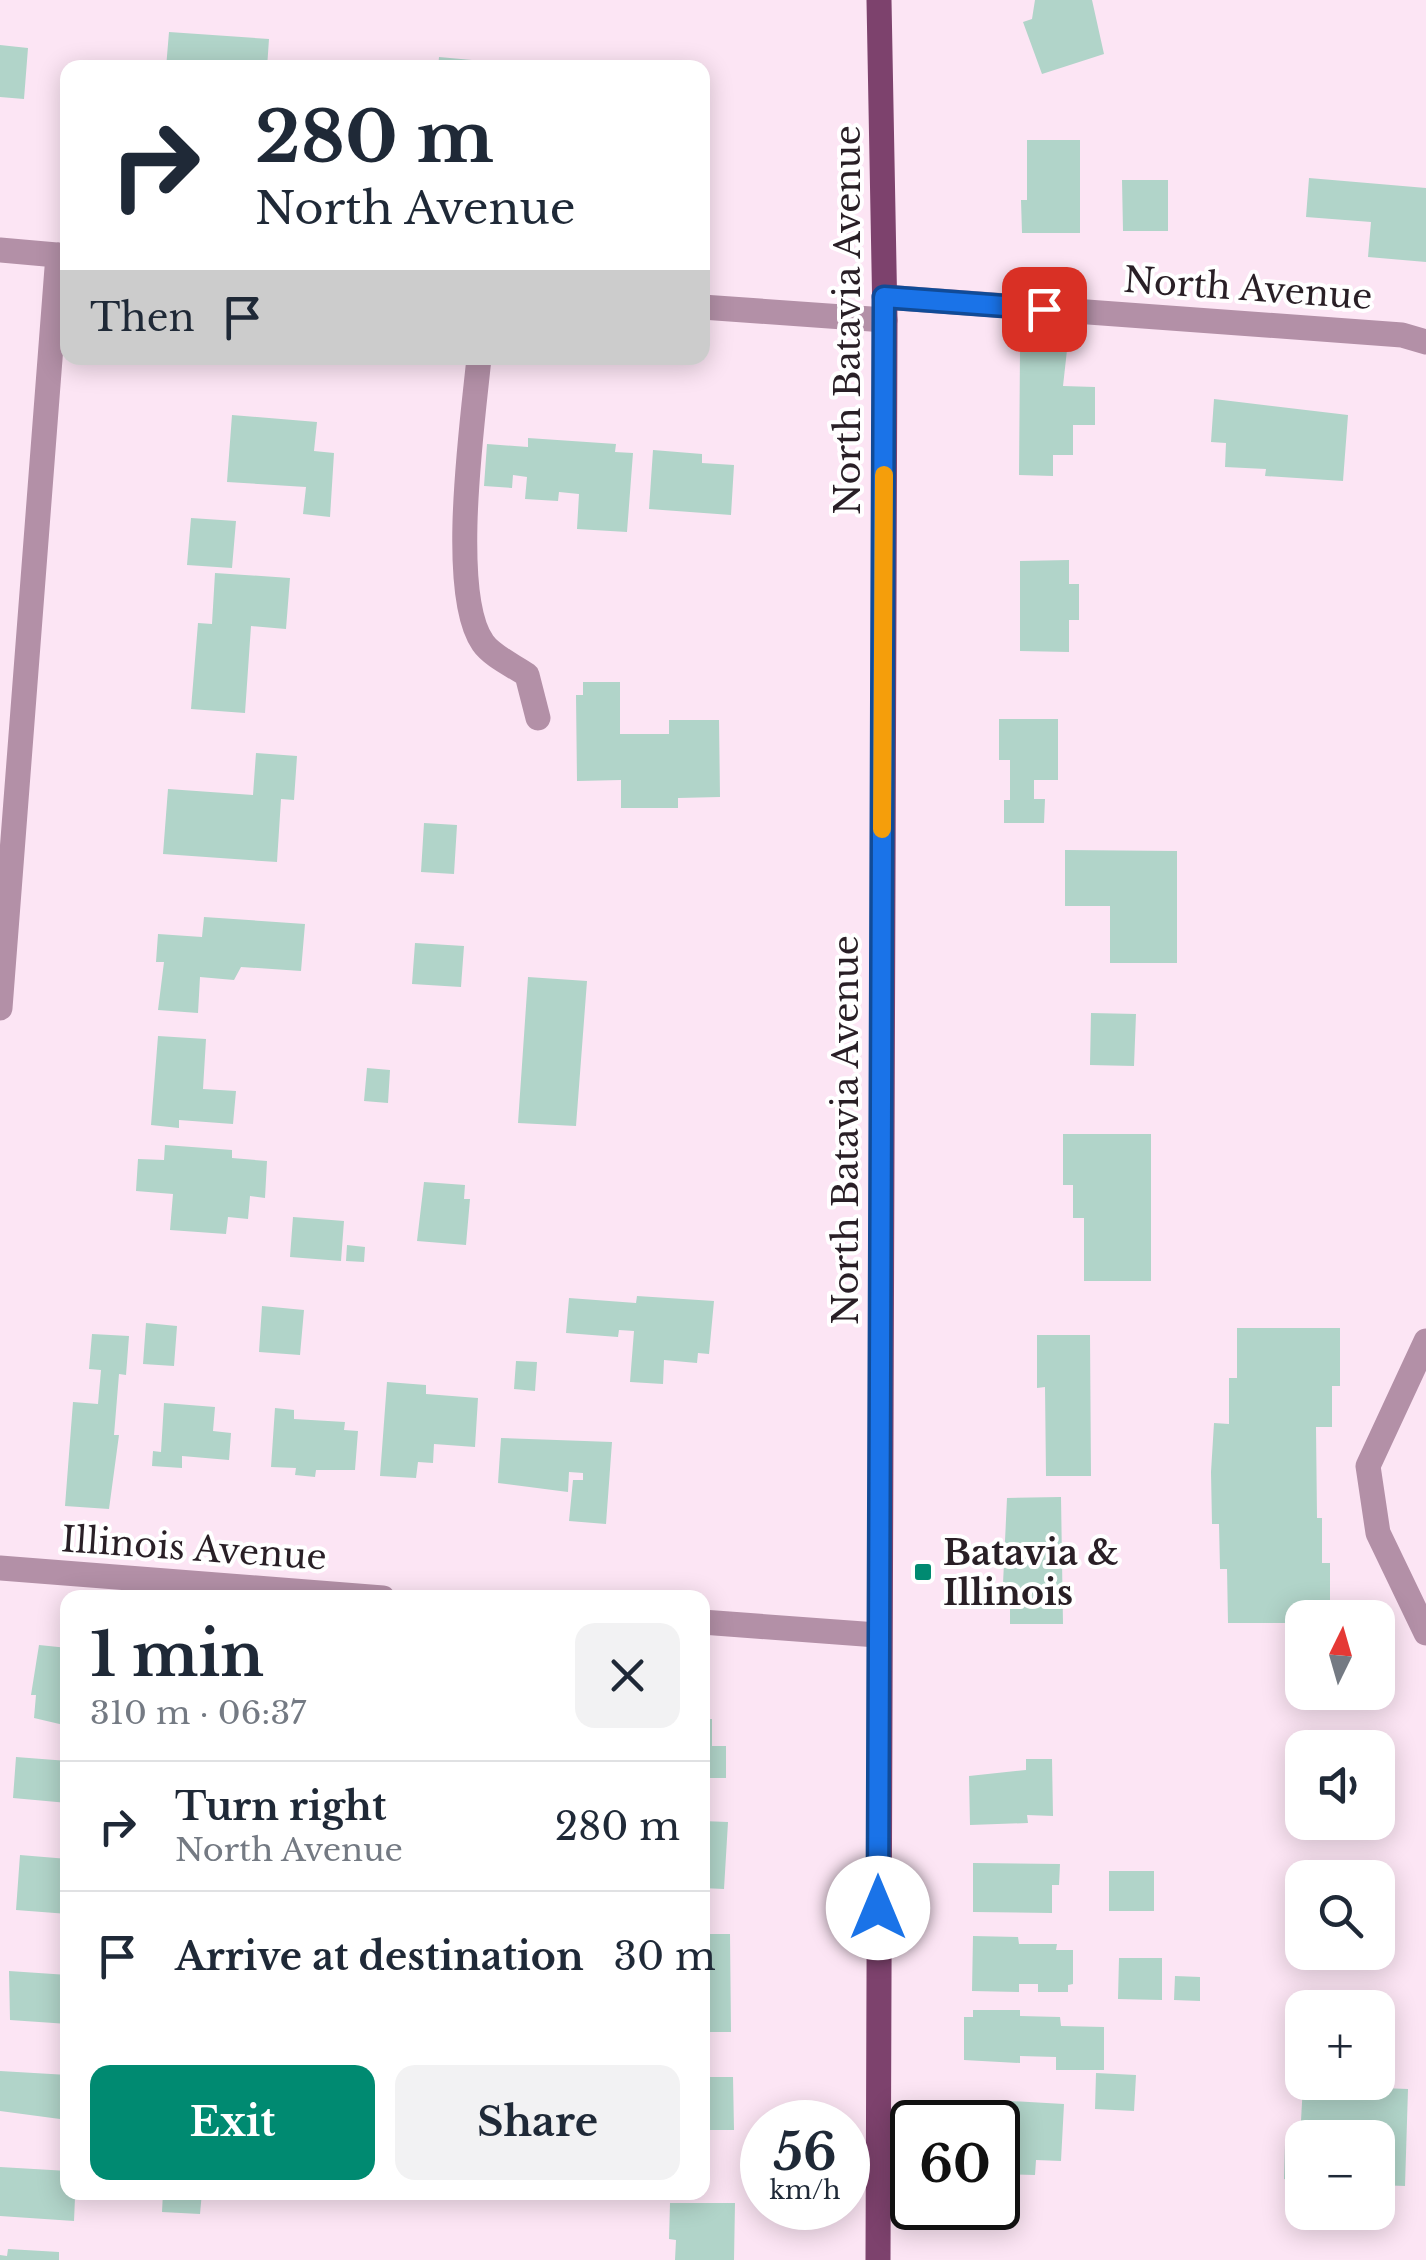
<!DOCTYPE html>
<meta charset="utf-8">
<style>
body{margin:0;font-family:"Libre Baskerville",serif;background:#f2f2f3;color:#1f2937;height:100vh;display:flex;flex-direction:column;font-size:38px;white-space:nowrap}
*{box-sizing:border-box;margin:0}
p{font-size:32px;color:#747a83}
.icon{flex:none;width:55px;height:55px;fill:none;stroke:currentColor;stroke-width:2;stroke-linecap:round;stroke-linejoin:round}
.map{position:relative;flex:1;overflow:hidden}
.panel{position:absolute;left:60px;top:1590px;width:650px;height:610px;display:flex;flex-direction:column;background:#fff;border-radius:20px;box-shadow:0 5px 25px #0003}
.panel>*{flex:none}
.guide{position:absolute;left:60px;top:60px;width:650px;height:305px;border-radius:20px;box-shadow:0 5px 25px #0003;background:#fff;color:#1f2937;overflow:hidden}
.needle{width:65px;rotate:5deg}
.tools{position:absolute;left:1285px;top:1600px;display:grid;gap:20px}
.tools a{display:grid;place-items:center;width:110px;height:110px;border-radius:20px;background:#fff;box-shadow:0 5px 25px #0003;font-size:50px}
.speed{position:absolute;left:740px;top:2100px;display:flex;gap:20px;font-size:50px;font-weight:700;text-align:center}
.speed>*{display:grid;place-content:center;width:130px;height:130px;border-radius:50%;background:#fff;box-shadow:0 5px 25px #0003;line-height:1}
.speed small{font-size:25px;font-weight:400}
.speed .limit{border:5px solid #111;border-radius:15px;background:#fff;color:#111}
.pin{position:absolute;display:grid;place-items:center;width:85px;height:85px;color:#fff;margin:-42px;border-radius:20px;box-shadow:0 5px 15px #0006}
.me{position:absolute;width:110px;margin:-55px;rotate:0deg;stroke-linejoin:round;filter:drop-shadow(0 0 8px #0008)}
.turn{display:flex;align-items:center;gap:35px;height:210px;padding:0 30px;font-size:45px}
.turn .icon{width:130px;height:130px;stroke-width:2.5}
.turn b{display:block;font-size:70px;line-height:85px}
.then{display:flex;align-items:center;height:95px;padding:0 30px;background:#0003;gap:20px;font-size:38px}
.round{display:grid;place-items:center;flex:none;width:105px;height:105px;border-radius:20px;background:#f2f2f3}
.overview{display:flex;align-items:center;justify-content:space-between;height:170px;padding:0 30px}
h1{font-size:60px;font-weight:700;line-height:75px}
.primary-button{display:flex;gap:20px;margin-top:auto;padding:20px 30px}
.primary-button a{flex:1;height:115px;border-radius:20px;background:#008a71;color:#fff;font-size:40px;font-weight:700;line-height:115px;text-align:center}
.primary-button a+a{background:#f2f2f3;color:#1f2937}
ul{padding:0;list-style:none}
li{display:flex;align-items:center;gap:30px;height:130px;padding:0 30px;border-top:2px solid #e0e1e3}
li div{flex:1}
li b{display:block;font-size:38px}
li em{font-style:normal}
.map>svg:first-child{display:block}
</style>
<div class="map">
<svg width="1426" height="2260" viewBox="0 0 1426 2260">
<rect width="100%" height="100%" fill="#fce5f4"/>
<path fill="#b1d4c9" d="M1035,0H1092L1104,54L1042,74L1023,22L1032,19Z
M169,32L269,39L267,68H166Z
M0,45L28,48L24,99L0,97Z
M439,57L472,60L471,68H438Z
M1027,140H1080V233H1022L1021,200H1027Z
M1309,178L1426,188V262L1368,257L1371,222L1306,217Z
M1122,180H1168V231H1123Z
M1020,350H1067L1063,386L1095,387V425H1073V455H1053V476L1019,475Z
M1214,399L1348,415L1343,481L1265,476L1266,469L1225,467L1226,443L1211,442Z
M232,415L317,422L314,451L334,453L330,517L303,514L306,487L227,482Z
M528,438L616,444L615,452L633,453L627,532L577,529L579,494L559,492L558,501L525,499L527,477L513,475L512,488L484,486L487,444L528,447Z
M653,450L702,454V463L734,465L731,515L649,509Z
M191,518L236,521L232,568L187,565Z
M1069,560V584H1079V620H1069V652L1020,651V561Z
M215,573L290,578L286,629L251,626L245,713L191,709L198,623L212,624Z
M583,682H620V734H669V720H719L720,797L678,798V808H621V780L577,781L576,695H583Z
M999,719H1058V780H1034V799H1045L1044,823H1004V800H1010V760H999Z
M256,753L297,756L294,800L281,799L277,862L163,854L168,789L253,795Z
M424,823L457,825L454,874L421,872Z
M1065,850L1177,851V963H1110V906H1065Z
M204,917L305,924L301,971L241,967L234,980L200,977L198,1013L158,1010L164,962H156L158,934L202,937Z
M415,943L464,946L461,987L412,984Z
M528,977L587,981L576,1126L518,1123Z
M1091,1013L1136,1014L1134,1066L1090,1065Z
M158,1036L206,1039L203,1089L236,1091L233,1124L179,1120V1128L151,1125Z
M367,1068L390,1070L388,1103L364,1101Z
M1063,1134H1151V1281H1084V1218H1073V1185H1063Z
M165,1145L232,1150V1158L267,1161L265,1198L250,1196L248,1219L228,1217L226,1234L170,1230L173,1194L136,1191L138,1159L164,1160Z
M424,1182L465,1185L464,1199H470L466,1245L417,1241Z
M293,1217L344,1221L341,1261L290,1257Z
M347,1245L365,1247L364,1262L346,1261Z
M637,1296L714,1301L709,1354L698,1353L697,1363L664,1360L663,1384L630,1382L634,1331L619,1330L618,1337L566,1333L569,1298L636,1303Z
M262,1306L304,1310L300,1355L259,1352Z
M146,1323L177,1326L174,1366L143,1364Z
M1237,1328H1340V1386H1332V1427H1316L1317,1518H1322V1563H1330V1618H1302V1623H1228L1227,1569H1220L1219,1524H1212L1211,1472L1214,1423L1229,1424V1378H1237Z
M92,1334L129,1336L126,1375L119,1374L114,1435H119L109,1509L65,1506L73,1402L98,1404L101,1370L89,1369Z
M1037,1335H1090L1091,1476H1046L1045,1387L1037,1388Z
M516,1361L537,1362L535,1391L514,1389Z
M387,1382L426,1385V1394L478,1398L475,1447L434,1444L433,1463L418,1462L416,1478L380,1476Z
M164,1403L215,1407L213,1431L231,1433L229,1460L182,1456V1468L152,1466L153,1451L161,1452Z
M275,1408L294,1410V1419L345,1422L344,1430L358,1431L355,1470H316L315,1477L295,1475L296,1468L271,1467Z
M501,1438L612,1442L606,1524L569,1521L573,1480H583V1473L569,1472L568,1492L498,1483Z
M1061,1497L1063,1624H1010V1584H1003L1007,1498Z
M39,1645L68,1648V1726L34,1718L36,1695H31Z
M702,1719H712V1746H726V1778H702Z
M16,1757L68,1761V1803L13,1798Z
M1026,1759H1052L1053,1816L1027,1815L1028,1823L970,1825L969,1776L1026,1770Z
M702,1821L728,1822L724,1889L702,1888Z
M20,1855L68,1859V1914L16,1910Z
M973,1863L1060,1864L1059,1885H1052V1913L973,1912Z
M1109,1871H1154V1911H1109Z
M702,1934H730L731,2032H702Z
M973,1936L1018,1937L1019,1944H1057L1056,1950H1073V1984L1068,1985V1992H1038V1984H1019V1992L972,1991Z
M1119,1958H1162V2000L1118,1999Z
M9,1971L68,1975V2024L10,2020Z
M1175,1976L1200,1977V2001L1174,2000Z
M973,2010H1020V2016L1060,2017L1061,2026L1104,2027V2070H1056V2057L1020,2056V2063L964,2060V2017H973Z
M0,2071L68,2075V2115H60V2119L0,2111Z
M1096,2073L1136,2075L1134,2111L1095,2109Z
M702,2077H733L734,2130H702Z
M1303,2085L1408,2089L1405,2186L1378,2185V2138H1300Z
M992,2100L1064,2104L1061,2161L1036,2160L1035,2175L998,2174V2122H991Z
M1285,2144H1302V2183L1284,2179Z
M0,2167L68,2171V2192H85V2199L75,2198L74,2221L0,2216Z
M163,2192H202L200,2214L162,2212Z
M670,2203H735L734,2260H675L676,2240L669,2239Z
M8,2249L59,2252V2260H0V2255L7,2256Z"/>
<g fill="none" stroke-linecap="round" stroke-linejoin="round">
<path stroke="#b390a7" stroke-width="25" d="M0,250L68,256
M884,297L1402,335L1426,342
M702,307L885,320
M479,358C473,419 448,594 483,643C492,656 514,666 527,675L538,718
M0,1008L58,255
M1426,1341L1368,1466L1378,1533L1426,1633
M0,1568L383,1598
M702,1622L877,1635"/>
<path stroke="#7d426d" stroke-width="25" d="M878,2260L885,320L879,0"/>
</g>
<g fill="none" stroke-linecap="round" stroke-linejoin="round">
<g stroke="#114b97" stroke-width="25">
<path id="route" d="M878,1908L884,297L1044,309"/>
</g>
<use href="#route" stroke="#1a73e8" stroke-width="18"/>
<path stroke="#f59e0b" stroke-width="18" d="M882,829L884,475"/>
</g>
<rect fill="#008a71" stroke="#fff" stroke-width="4" x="913" y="1562" width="20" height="20" rx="5"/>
<g text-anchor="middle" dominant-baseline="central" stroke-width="8" stroke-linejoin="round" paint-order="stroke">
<g font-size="35" fill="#291f26" stroke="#fff">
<text transform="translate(1248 288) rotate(4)">North Avenue</text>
<text transform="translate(847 320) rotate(-90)">North Batavia Avenue</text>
<text transform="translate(845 1130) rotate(-90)">North Batavia Avenue</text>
<text transform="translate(194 1548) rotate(4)">Illinois Avenue</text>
</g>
<g font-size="35" font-weight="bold" fill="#291f26" stroke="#fff" text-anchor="start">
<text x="943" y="1552">Batavia &amp;<tspan x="943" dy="40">Illinois</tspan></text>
</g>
</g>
</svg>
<div class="tools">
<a><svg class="needle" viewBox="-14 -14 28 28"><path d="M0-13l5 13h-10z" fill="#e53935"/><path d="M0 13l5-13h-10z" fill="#747a83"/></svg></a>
<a><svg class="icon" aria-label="sound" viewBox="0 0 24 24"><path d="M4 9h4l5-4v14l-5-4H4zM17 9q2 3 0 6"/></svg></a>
<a><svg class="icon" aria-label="search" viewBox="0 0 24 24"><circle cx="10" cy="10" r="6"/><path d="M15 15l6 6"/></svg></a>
<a>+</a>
<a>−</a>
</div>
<div class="speed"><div>56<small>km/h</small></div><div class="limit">60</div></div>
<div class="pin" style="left:1044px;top:309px;background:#d93025"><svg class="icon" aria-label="arrive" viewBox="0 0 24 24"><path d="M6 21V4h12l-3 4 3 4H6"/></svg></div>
<svg class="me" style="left:878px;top:1908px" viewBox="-20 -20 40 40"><circle r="19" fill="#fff"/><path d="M0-13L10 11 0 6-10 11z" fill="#1a73e8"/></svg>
<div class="guide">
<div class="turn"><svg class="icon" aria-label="right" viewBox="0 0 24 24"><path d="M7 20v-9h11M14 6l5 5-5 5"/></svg><div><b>280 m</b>North Avenue</div></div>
<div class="then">Then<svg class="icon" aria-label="arrive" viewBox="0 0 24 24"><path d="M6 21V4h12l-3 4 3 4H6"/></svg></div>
</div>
<section class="panel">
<div class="overview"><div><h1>1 min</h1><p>310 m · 06:37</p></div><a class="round"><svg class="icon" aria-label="close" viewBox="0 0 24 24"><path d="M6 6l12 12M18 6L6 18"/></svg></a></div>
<ul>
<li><svg class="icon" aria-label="right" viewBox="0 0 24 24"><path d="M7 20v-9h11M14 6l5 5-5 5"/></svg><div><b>Turn right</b><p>North Avenue</p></div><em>280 m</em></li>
<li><svg class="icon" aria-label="arrive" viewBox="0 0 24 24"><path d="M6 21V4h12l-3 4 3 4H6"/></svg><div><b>Arrive at destination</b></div><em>30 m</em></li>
</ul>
<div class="primary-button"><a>Exit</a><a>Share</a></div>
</section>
</div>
